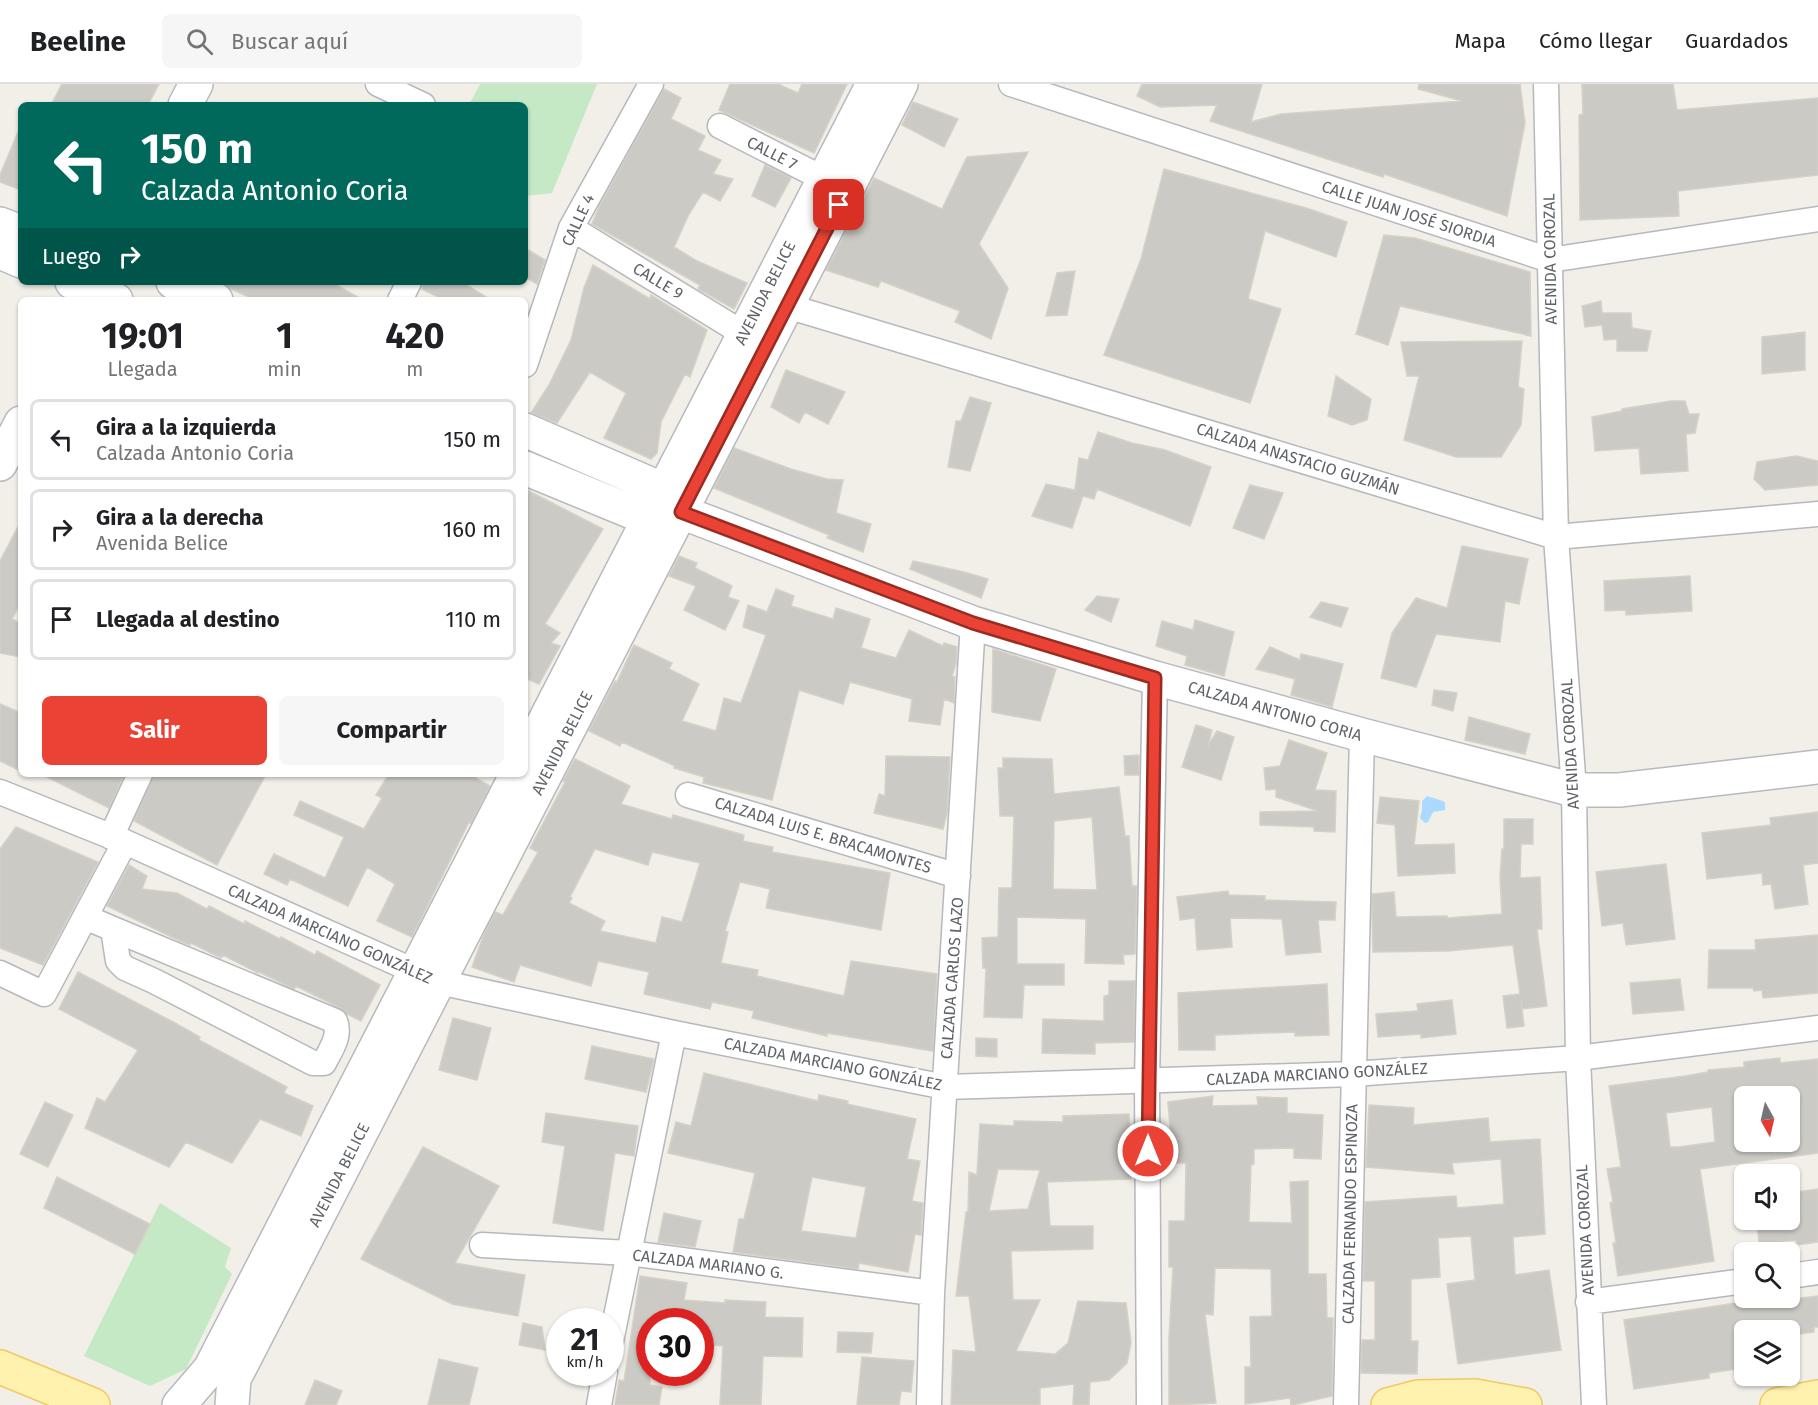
<!DOCTYPE html>
<html lang="es">
<meta charset="utf-8">
<style>
body{margin:0;font-family:"Fira Sans",sans-serif;background:#f6f6f6;color:#202124;height:100vh;display:flex;flex-direction:column;font-size:22px;white-space:nowrap}
*{box-sizing:border-box;margin:0}
p{font-size:20px;color:#757577}
.icon{flex:none;width:33px;height:33px;fill:none;stroke:currentColor;stroke-width:2;stroke-linecap:round;stroke-linejoin:round}
.map{position:relative;flex:1;overflow:hidden}
.sheet{position:absolute;left:18px;top:213px;width:510px;height:480px;display:flex;flex-direction:column;background:#fff;border-radius:9px;box-shadow:0 2px 4px #0004}
.sheet>*{flex:none}
.guide{position:absolute;left:18px;top:18px;width:510px;height:183px;border-radius:9px;box-shadow:0 2px 4px #0004;background:#00695c;color:#fff;overflow:hidden}
.needle{width:39px;rotate:172deg}
.buttons{position:absolute;left:1734px;top:1002px;display:grid;gap:12px}
.buttons a{display:grid;place-items:center;width:66px;height:66px;border-radius:9px;background:#fff;box-shadow:0 2px 4px #0004;font-size:30px}
.speed{position:absolute;left:546px;top:1224px;display:flex;gap:12px;font-size:30px;font-weight:700;text-align:center}
.speed>*{display:grid;place-content:center;width:78px;height:78px;border-radius:50%;background:#fff;box-shadow:0 2px 4px #0004;line-height:1}
.speed small{font-size:15px;font-weight:400}
.speed .limit{border:9px solid #d22;background:#fff;color:#111}
.pin{position:absolute;display:grid;place-items:center;width:51px;height:51px;color:#fff;margin:-26px;border-radius:12px;box-shadow:0 3px 9px #0006}
.me{position:absolute;width:66px;margin:-33px;rotate:0deg;stroke-linejoin:round;filter:drop-shadow(0 0 4px #0008)}
.turn{display:flex;align-items:center;gap:21px;height:126px;padding:0 24px;font-size:27px}
.turn .icon{width:78px;height:78px;stroke-width:2.5}
.turn b{display:block;font-size:42px;line-height:51px}
.then{display:flex;align-items:center;height:57px;padding:0 24px;background:#0003;gap:12px;font-size:22px}
.eta{display:flex;justify-content:space-evenly;align-items:center;height:102px;text-align:center}
.eta b{font-size:36px;font-weight:700;line-height:42px}
.primary-button{display:flex;gap:12px;margin-top:auto;padding:12px 24px}
.primary-button a{flex:1;height:69px;border-radius:9px;background:#ea4335;color:#fff;font-size:24px;font-weight:700;line-height:69px;text-align:center}
.primary-button a+a{background:#f6f6f6;color:#202124}
ul{padding:0;list-style:none}
li{display:flex;align-items:center;gap:18px;height:81px;margin:0 12px 9px;padding:0 12px;border:3px solid #e0e0e0;border-radius:9px}
li div{flex:1}
li b{display:block;font-size:22px}
li em{font-style:normal}
header{display:flex;align-items:center;gap:36px;box-sizing:border-box;height:84px;padding:0 30px;background:#fff;border-bottom:2px solid #e0e0e0}
header strong{font-size:28px}
nav{display:flex;gap:33px;margin-inline-start:auto;font-size:21px}
.search{width:420px;height:54px;background:#f6f6f6;display:flex;align-items:center;gap:15px;box-sizing:border-box;padding:0 21px;border-radius:9px;color:#757577;font-size:22px}
.map>svg:first-child{display:block}
</style>
<header>
<strong>Beeline</strong>
<div class="search"><svg class="icon" aria-label="search" viewBox="0 0 24 24"><circle cx="10" cy="10" r="6"/><path d="M15 15l6 6"/></svg>Buscar aquí</div>
<nav><a>Mapa</a><a>Cómo llegar</a><a>Guardados</a></nav>
</header>
<div class="map">
<svg width="1818" height="1321" viewBox="0 0 1818 1321">
<rect width="100%" height="100%" fill="#f1efe8"/>
<path fill="#c5e8c5" d="M480,0H597L552,109L525,112V21H469Z
M160,1119L231,1164L225,1183L232,1190L186,1285L150,1302L84,1272Z"/>
<path fill="#aadaff" d="M1427,712L1443,717L1445,719V726L1433,728L1428,738L1425,739L1420,734L1422,727V717Z"/>
<path fill="#cccac5" stroke="#d6d1c6" stroke-width="1.5" fill-rule="evenodd" d="M62,0H159L148,21H51Z
M730,0H778L798,9L802,0H847L814,69L719,26Z
M1142,0H1262L1251,38L1281,30L1462,17L1418,5L1419,0H1520L1525,39L1507,132L1384,90L1383,93L1210,37L1217,21L1160,23L1137,12Z
M1582,0H1673L1677,26L1818,14V91L1678,107L1679,132L1580,136L1579,31L1583,30Z
M664,5L681,14L671,35L705,52L698,66L721,76L713,90L733,95L720,117L703,108L689,130L674,163L697,177L747,199L734,225L698,205L700,201L592,140L599,123Z
M913,18L958,35L944,63L902,41Z
M21,41V106L0,98V91Z
M1028,68L979,160L1008,204L991,255L955,238L960,227L881,197L878,203L826,186L874,94L942,125L967,73Z
M765,81L791,94L775,123L752,112Z
M1164,85L1306,124L1347,138L1336,173L1265,147L1248,215L1281,225L1250,319L1104,271L1141,175Z
M1384,151L1415,154L1530,188L1531,252L1400,222L1388,261L1356,250Z
M525,164L545,176L537,200L525,193Z
M593,181L650,215L651,211L707,246L690,293L685,290L661,338L657,369L651,375L604,354L626,309L590,288L557,339L531,329L549,301L571,256L584,204Z
M1075,187L1067,231L1046,232L1057,189Z
M222,198H331L363,216H256L231,205Z
M423,198H462L491,216H444L422,205Z
M1601,217L1602,229H1631L1632,244L1651,247L1647,267H1617V255L1604,256L1602,241L1585,243L1582,222Z
M1805,248V286L1762,290V253Z
M1522,257L1518,303L1524,305L1521,341L1501,373H1456L1404,356L1419,292H1407L1401,258Z
M786,286L845,308L828,340L805,328L799,339L771,323Z
M1336,292L1371,315L1367,336L1352,341L1328,332Z
M970,313L991,319L970,387L948,383L956,337H961Z
M1671,317H1685L1689,330H1699L1695,349L1686,350L1688,387L1641,390L1639,364L1595,367L1592,333L1622,327V325Z
M1098,348L1132,359L1165,366L1211,383L1190,442L1097,405L1094,415L1083,412L1072,444L1032,432L1046,400L1075,406L1079,374L1088,376Z
M734,364L791,385L827,395L843,396L836,429L871,440L863,468L827,454L829,451L714,404Z
M1796,372L1818,377V401L1765,406L1754,395L1757,378Z
M1250,401L1283,409L1264,455L1233,444Z
M525,405L603,445L545,540L560,549L551,559L560,562L539,600L525,594Z
M21,437V518L12,535L21,540V573L0,569V477Z
M1462,462L1528,475L1519,520L1505,517L1500,558L1436,550L1416,603L1381,594L1392,549L1416,514L1447,524Z
M679,472L697,479L695,484L732,502L728,513L739,517L725,546L684,526L696,502L669,492Z
M913,477L964,488L988,495L981,514L910,485Z
M1690,492L1692,527L1626,531V526L1605,527L1604,497Z
M776,505L794,512L791,522L833,535L836,524L870,535L861,564L896,574L909,546L943,562L944,559L957,563L956,580L952,592L955,593L954,619L944,615L940,641L909,637L912,615L850,598L843,620L799,606L772,716L703,699L704,693L674,684L675,682L622,658L620,662L589,647L615,597L617,598L634,561L672,579L669,585L699,600L682,637L716,647L724,614L741,619L766,551L743,543L748,521L767,528Z
M1097,512L1119,515L1111,538L1085,526Z
M1321,518L1348,524L1341,543L1310,533Z
M1195,536L1234,548L1224,592L1185,581L1187,572L1156,562L1162,537L1193,546Z
M1270,563L1300,576L1301,570L1343,580L1332,623L1291,611L1295,595L1256,585Z
M993,565L1056,585L1040,637L992,628Z
M1434,606L1457,609L1453,627L1432,621Z
M0,620L21,629V687L0,677Z
M1469,633L1530,650L1525,670L1465,656Z
M1196,641L1212,646L1208,662L1217,647L1234,653L1221,696L1182,683Z
M1289,656L1327,669L1315,706L1336,707L1335,748L1314,747V743L1260,741V728L1318,727L1276,713V705L1266,706L1264,684L1280,682Z
M1139,671V691H1125L1124,672Z
M886,672L950,673L947,729L943,745L874,729L879,710L885,712Z
M1003,674L1052,675L1054,710L1119,703L1125,752H1129L1132,802H1137L1135,870L1123,871L1124,880L1085,879L1086,835L1017,833V880H1064V901H1024L1022,934L984,933L986,884H983L982,854L998,853L999,804H1012L1014,732H1000L998,684H1003ZM1092,733L1097,806L1053,805L1054,737Z
M575,675L630,702L621,720L672,735L673,731L744,751L743,757L773,763L772,768L890,789L881,846L766,824L770,805L740,798L725,847L728,848L721,879L758,886L757,892L844,912L851,877L937,890L933,967L827,949V952L752,934L754,927L712,918L710,925L644,910L649,888L598,877L591,902L520,881L514,898L472,883L484,850L495,828L503,831L538,768L530,764L565,698L563,697ZM595,765L648,781L652,768L700,779L682,838L662,833L656,859L600,847L605,837L569,819L572,814L570,813Z
M41,690H124L109,724Z
M154,690H266L217,781L134,737Z
M389,690H469L490,702L471,739L469,738L412,853L377,837L395,800L367,783L348,822L290,795L287,801L264,790L274,770L325,794L344,753L294,731L300,717L364,745L382,714L376,711Z
M1380,713L1419,717L1414,761L1454,760L1455,789L1398,792L1395,741L1377,739Z
M1818,728V779L1803,781L1808,820L1775,825L1771,800L1763,801L1762,789L1707,795L1702,749L1771,741L1770,734Z
M1504,735H1533V760H1521L1520,794L1540,793L1542,845H1537L1547,922L1522,925L1521,916L1524,942L1507,944L1503,912L1520,910L1513,861L1448,867L1373,868L1372,831V810L1394,808L1396,833L1447,832V834L1502,830L1500,793L1502,765H1504Z
M16,743L98,778L43,881L0,864V765Z
M1666,780L1675,855L1626,861L1623,839L1602,842L1596,788Z
M129,781L147,792L142,805L177,809L207,825L209,822L244,840L245,837L280,855L281,853L315,871L317,867L380,901L361,937L347,930L340,924L296,902L294,905L259,888L258,889L223,871L221,874L191,859L190,861L180,857L107,822Z
M1228,807L1229,811L1265,812V816L1336,818L1335,836H1318L1321,868L1286,871L1282,835L1230,834L1232,863L1197,866L1195,834L1180,836L1177,813Z
M1818,851V909L1763,914L1762,906L1754,907L1753,904H1708L1709,866H1756L1755,856Z
M78,888L175,939L200,953L199,956L287,1003L284,1009L313,1022L301,1052L260,1035L232,1079L186,1058L169,1083L85,1044L97,1014L105,1018L138,966L59,925Z
M1680,895L1684,926L1633,930L1630,899Z
M1109,897H1135L1134,958L1095,959V970L1042,969L1043,935L1104,937V912L1109,911Z
M1327,900L1329,951L1295,952V948L1215,951V966H1179L1178,909Z
M1452,916L1456,950L1421,954V950L1378,953L1376,930L1418,927L1417,920Z
M453,934L491,944L477,996L439,986Z
M976,954L997,955V973L976,972Z
M592,962L654,975L646,1008L585,995Z
M1780,974V979L1818,975V1069L1700,1085L1714,1177L1618,1192L1613,1159H1616L1610,1119L1613,1118L1607,1085L1621,1083L1609,1002L1685,992L1708,988V986L1744,983V978ZM1744,1012H1791L1794,1047H1790V1058H1744ZM1712,1023L1715,1058L1679,1063H1670L1666,1029Z
M704,989L818,1017L819,1011L848,1017L847,1020L916,1035L907,1075L920,1077L912,1117L923,1119L921,1151L915,1150L908,1188L859,1179L858,1185L733,1168L739,1135H744L755,1089L668,1069L676,1038L691,1042ZM812,1093L866,1103L856,1154L801,1147Z
M1213,1012L1212,1022L1258,1021L1257,1013L1287,1014V1029L1323,1031L1321,1075L1294,1074V1064L1254,1065V1080L1251,1081L1249,1138L1292,1139L1290,1098L1308,1097V1190H1326L1327,1234H1333L1332,1312L1293,1321H1291L1290,1314L1245,1320V1283H1251L1250,1233L1272,1232L1271,1185L1215,1184L1213,1231L1205,1230L1216,1319L1169,1321V1254L1173,1183H1169V1137H1185L1186,1079H1173L1168,1018Z
M45,1018L73,1031L48,1083L20,1070Z
M1369,1021L1414,1024L1413,1041L1488,1034L1490,1058L1540,1055L1545,1150L1513,1153L1515,1191L1549,1186L1561,1266L1458,1280L1447,1200L1475,1196L1471,1152L1438,1154L1440,1193L1411,1195V1257H1418L1417,1290L1361,1289L1362,1256H1375V1197H1363L1365,1118L1456,1112L1457,1124L1504,1120L1501,1075L1452,1079L1454,1090L1366,1083Z
M546,1029L638,1042L634,1072L615,1069L603,1147L553,1139L565,1062L542,1058Z
M1129,1030L1131,1095L1047,1098L1050,1142H1093V1165L1011,1167L1013,1216H1040L1016,1267L1055,1270L1068,1259L1078,1217L1126,1219L1131,1259L1127,1279L1109,1296L1090,1298L1089,1321H1073L1074,1300L1040,1304V1321H951L953,1266L976,1268L969,1212H956L966,1128H968L969,1088L977,1091L980,1040L1014,1042V1037L1063,1038V1032ZM998,1085L1040,1086L1028,1125L989,1127Z
M423,1063L499,1102L455,1179L525,1191L518,1232L452,1220L361,1175Z
M57,1093L150,1140L135,1170L44,1124Z
M1818,1105V1158L1797,1161L1796,1156L1759,1159L1757,1136H1790V1124H1792L1790,1109Z
M664,1129L701,1137L695,1163L658,1158Z
M640,1192L687,1199L684,1216L725,1219V1216L766,1218L765,1233L803,1234L802,1273L763,1272L761,1321H720L723,1262L700,1260V1238H650V1301L662,1303L659,1321H615L619,1296L624,1297Z
M1818,1212V1243H1814V1248L1790,1251V1246H1744V1284L1709,1289V1294L1634,1305L1624,1236L1769,1214H1775L1776,1217Z
M523,1239L542,1243L545,1266L519,1261Z
M838,1248L873,1249L871,1269L837,1268Z
M862,1273L914,1277L911,1308L901,1307L899,1321H857Z
M439,1275L478,1284L469,1321H428Z
M315,1296L342,1307L336,1321H305Z"/>
<g fill="none" stroke-linecap="round" stroke-linejoin="round">
<g stroke="#b5b8bc" stroke-width="27">
<path id="street" d="M378,0L423,21
M1011,0L1550,176L1818,135
M1546,0L1556,453L1574,706L1578,974L1594,1321
M720,42L824,95
M571,144L744,250
M400,216L409,198
M787,222L1556,453L1818,430
M525,281L571,144L651,0
M0,708L125,758L439,898L674,949L945,1003L1353,990L1578,974L1818,944
M688,711L958,792
M111,753L140,690
M85,833L113,845L335,937C341,952 331,965 324,979H313L154,897L125,884L118,877L113,845
M0,889L44,910L125,758
M482,1161L629,1169L932,1209
M1790,1192L1818,1188
M1588,1218L1744,1197
M610,1262L674,949
M599,1321L605,1288
M929,1321L932,1209L973,539
M1149,1321L1147,998L1155,594
M1346,1321L1362,651"/>
</g>
<g stroke="#b6babf" stroke-width="36">
<path id="secondary" d="M185,21L196,0
M0,140L21,148
M0,168L21,177
M72,198L116,216
M173,198L216,216
M525,346L664,406L676,422
M0,380L21,339
M525,384L649,435L668,431
M681,428L973,539L1155,594L1362,651L1574,706H1619L1818,683
M525,675L873,0
M179,1321L210,1285L517,690
M232,1321L234,1295L901,0"/>
</g>
<g stroke="#f2c960" stroke-width="36">
<path id="primary" d="M0,1283L93,1321
M1388,1321L1418,1313L1475,1312L1525,1321
M1777,1321L1818,1313"/>
</g>
<use href="#street" stroke="#fff" stroke-width="24"/>
<use href="#secondary" stroke="#fff" stroke-width="33"/>
<use href="#primary" stroke="#fff2af" stroke-width="33"/>
</g>
<g fill="none" stroke-linecap="round" stroke-linejoin="round">
<g stroke="#982c22" stroke-width="15">
<path id="route" d="M839,121L681,428L973,539L1155,594L1148,1067"/>
</g>
<use href="#route" stroke="#ea4335" stroke-width="10"/>
</g>
<g text-anchor="middle" dominant-baseline="central" stroke-width="6" stroke-linejoin="round" paint-order="stroke">
<g font-size="16" fill="#5f6368" stroke="#fff">
<text transform="translate(772 69) rotate(27)">CALLE 7</text>
<text transform="translate(1409 130) rotate(18)">CALLE JUAN JOSÉ SIORDIA</text>
<text transform="translate(578 136) rotate(-65)">CALLE 4</text>
<text transform="translate(1550 175) rotate(-91)">AVENIDA COROZAL</text>
<text transform="translate(658 197) rotate(31)">CALLE 9</text>
<text transform="translate(765 209) rotate(-63)">AVENIDA BELICE</text>
<text transform="translate(1298 375) rotate(17)">CALZADA ANASTACIO GUZMÁN</text>
<text transform="translate(1275 627) rotate(16)">CALZADA ANTONIO CORIA</text>
<text transform="translate(562 659) rotate(-63)">AVENIDA BELICE</text>
<text transform="translate(1570 660) rotate(-93)">AVENIDA COROZAL</text>
<text transform="translate(823 751) rotate(17)">CALZADA LUIS E. BRACAMONTES</text>
<text transform="translate(330 850) rotate(24)">CALZADA MARCIANO GONZÁLEZ</text>
<text transform="translate(952 894) rotate(-86)">CALZADA CARLOS LAZO</text>
<text transform="translate(833 980) rotate(11)">CALZADA MARCIANO GONZÁLEZ</text>
<text transform="translate(1317 990) rotate(-3)">CALZADA MARCIANO GONZÁLEZ</text>
<text transform="translate(339 1091) rotate(-63)">AVENIDA BELICE</text>
<text transform="translate(1350 1130) rotate(-89)">CALZADA FERNANDO ESPINOZA</text>
<text transform="translate(1585 1146) rotate(-93)">AVENIDA COROZAL</text>
<text transform="translate(708 1180) rotate(7)">CALZADA MARIANO G.</text>
</g>
</g>
</svg>
<div class="buttons">
<a><svg class="needle" viewBox="-14 -14 28 28"><path d="M0-13l5 13h-10z" fill="#e53935"/><path d="M0 13l5-13h-10z" fill="#757577"/></svg></a>
<a><svg class="icon" aria-label="sound" viewBox="0 0 24 24"><path d="M4 9h4l5-4v14l-5-4H4zM17 9q2 3 0 6"/></svg></a>
<a><svg class="icon" aria-label="search" viewBox="0 0 24 24"><circle cx="10" cy="10" r="6"/><path d="M15 15l6 6"/></svg></a>
<a><svg class="icon" aria-label="layers" viewBox="0 0 24 24"><path d="M12 4l9 5-9 5-9-5zM3 14l9 5 9-5"/></svg></a>
</div>
<div class="speed"><div>21<small>km/h</small></div><div class="limit">30</div></div>
<div class="pin" style="left:839px;top:121px;background:#d93025"><svg class="icon" aria-label="arrive" viewBox="0 0 24 24"><path d="M6 21V4h12l-3 4 3 4H6"/></svg></div>
<svg class="me" style="left:1148px;top:1067px" viewBox="-20 -20 40 40"><circle r="17" fill="#ea4335" stroke="#fff" stroke-width="3"/><path d="M0-11L8 9 0 5-8 9z" fill="#fff"/></svg>
<div class="guide">
<div class="turn"><svg class="icon" aria-label="left" viewBox="0 0 24 24"><path d="M17 20v-9H6M10 6l-5 5 5 5"/></svg><div><b>150 m</b>Calzada Antonio Coria</div></div>
<div class="then">Luego<svg class="icon" aria-label="right" viewBox="0 0 24 24"><path d="M7 20v-9h11M14 6l5 5-5 5"/></svg></div>
</div>
<section class="sheet">
<div class="eta">
<div><b>19:01</b><p>Llegada</p></div>
<div><b>1</b><p>min</p></div>
<div><b>420</b><p>m</p></div>
</div>
<ul>
<li><svg class="icon" aria-label="left" viewBox="0 0 24 24"><path d="M17 20v-9H6M10 6l-5 5 5 5"/></svg><div><b>Gira a la izquierda</b><p>Calzada Antonio Coria</p></div><em>150 m</em></li>
<li><svg class="icon" aria-label="right" viewBox="0 0 24 24"><path d="M7 20v-9h11M14 6l5 5-5 5"/></svg><div><b>Gira a la derecha</b><p>Avenida Belice</p></div><em>160 m</em></li>
<li><svg class="icon" aria-label="arrive" viewBox="0 0 24 24"><path d="M6 21V4h12l-3 4 3 4H6"/></svg><div><b>Llegada al destino</b></div><em>110 m</em></li>
</ul>
<div class="primary-button"><a>Salir</a><a>Compartir</a></div>
</section>
</div>
